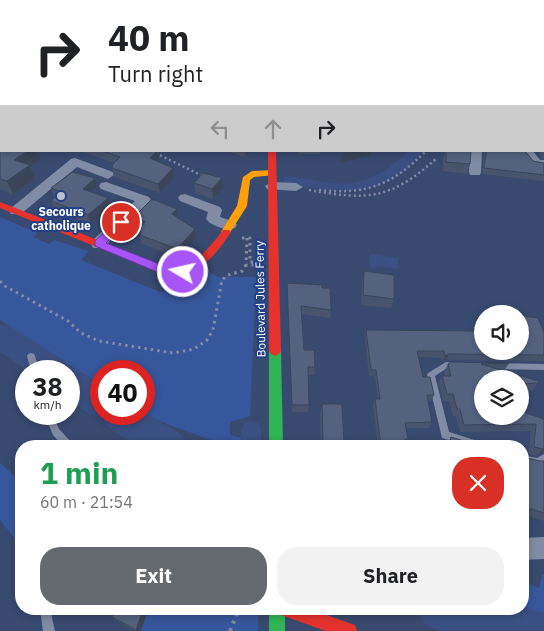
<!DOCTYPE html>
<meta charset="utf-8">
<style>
body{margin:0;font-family:"IBM Plex Sans",sans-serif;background:#f2f2f2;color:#202124;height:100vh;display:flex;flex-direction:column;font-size:19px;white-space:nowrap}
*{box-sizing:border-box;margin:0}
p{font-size:16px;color:#757577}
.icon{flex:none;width:28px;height:28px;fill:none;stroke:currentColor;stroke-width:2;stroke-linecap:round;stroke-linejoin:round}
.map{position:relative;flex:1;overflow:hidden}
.panel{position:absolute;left:15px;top:440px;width:514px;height:175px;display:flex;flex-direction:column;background:#fff;border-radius:20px;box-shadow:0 2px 8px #0003}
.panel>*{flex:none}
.banner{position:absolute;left:0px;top:0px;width:545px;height:152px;box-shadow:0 2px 8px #0003;background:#fff;color:#202124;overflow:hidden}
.tools{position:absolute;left:474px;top:305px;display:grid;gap:10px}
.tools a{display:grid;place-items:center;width:55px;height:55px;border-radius:50%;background:#fff;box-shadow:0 2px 8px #0003;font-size:25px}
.speed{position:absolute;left:15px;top:360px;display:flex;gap:10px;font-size:25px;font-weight:700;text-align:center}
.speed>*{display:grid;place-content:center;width:65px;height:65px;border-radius:50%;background:#fff;box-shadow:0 2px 8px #0003;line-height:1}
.speed small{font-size:12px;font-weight:400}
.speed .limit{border:8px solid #d22;background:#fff;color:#111}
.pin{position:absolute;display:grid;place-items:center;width:42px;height:42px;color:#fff;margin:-21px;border:2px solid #fff;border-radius:50%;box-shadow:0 1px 5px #0007}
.me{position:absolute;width:55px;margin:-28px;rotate:279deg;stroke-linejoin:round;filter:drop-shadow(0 0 4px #0008)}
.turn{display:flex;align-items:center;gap:18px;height:105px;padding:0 25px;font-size:22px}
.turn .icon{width:65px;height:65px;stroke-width:2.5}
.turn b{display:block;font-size:35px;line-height:42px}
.lanes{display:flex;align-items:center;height:48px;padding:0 25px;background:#0003;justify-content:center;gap:25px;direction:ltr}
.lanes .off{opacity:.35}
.round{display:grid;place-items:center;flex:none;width:52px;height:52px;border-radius:20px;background:#f2f2f2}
.headline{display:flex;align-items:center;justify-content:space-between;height:85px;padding:0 25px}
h1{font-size:30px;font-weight:700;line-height:38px;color:#1e9e55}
.button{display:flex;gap:10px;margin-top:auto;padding:10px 25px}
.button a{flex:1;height:58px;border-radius:20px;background:#656970;color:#fff;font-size:20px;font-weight:700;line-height:58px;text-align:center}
.button a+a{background:#f2f2f2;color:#202124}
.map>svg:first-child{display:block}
</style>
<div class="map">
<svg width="544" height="631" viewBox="0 0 544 631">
<rect width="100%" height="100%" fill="#394a70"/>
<path fill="#37579c" d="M0,217L37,233L33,237L49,244L54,240L89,251L81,260L160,292H166L174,286H185L205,270L219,277H256L250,416L230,422V435L242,438L241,446H227L151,418L144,413V371H101V386L0,320Z
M0,463L21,482V542L19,544L0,520Z
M542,575H544V621L517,609H522L523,582L539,588Z
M148,609H258V631H141Z"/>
<path fill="#3b5082" d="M370,254L398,258V269L377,266L376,269L369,267Z"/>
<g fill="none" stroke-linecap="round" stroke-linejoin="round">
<path fill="#3b5082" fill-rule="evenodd" d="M462,0H472L473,1H463Z
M409,151H423C386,200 343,194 290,184L285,183L283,180L285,177L290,176C346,186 364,192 409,151Z
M251,421L258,423L261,430V446H241V430L244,423Z"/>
<path fill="#3b5082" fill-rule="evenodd" d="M0,324L11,327L65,361L68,367L81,371L101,385V414H144V412L181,434L186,446H138L106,425L102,417L89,414L69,399V371H29L0,352Z
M522,606L544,613V631H441L424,624L417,609H522Z"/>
<path stroke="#808ba6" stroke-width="2.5" stroke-dasharray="2 3" stroke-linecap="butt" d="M151,151L205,177
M309,190C369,201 391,199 437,158
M319,190C367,195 392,185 426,151"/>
<path stroke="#808ba6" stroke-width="3" stroke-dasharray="2.5 4" stroke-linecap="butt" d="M242,238H250V262H254V260
M247,238L246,265H255
M0,281L5,286L68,321L81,333L99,341L173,353L194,349L207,340L213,330L222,280L228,275L242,271L246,265"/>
<path stroke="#808ba6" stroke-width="4" stroke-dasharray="3 5" stroke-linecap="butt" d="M230,631L239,609"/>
<path fill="#808ba6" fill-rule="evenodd" d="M31,353L34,354L35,356L39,371H31L27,356L28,354Z
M446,362L460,363L461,365L460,367L447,368L435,376L449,432L484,443L485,446H468L442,438L427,375L428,373Z
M499,363L544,364V370L499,369L496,368L495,366L496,364Z
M44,414H52L59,429L72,443L73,446H63L53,435Z
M544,454V464C538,469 530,465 522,463V455L537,458Z
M40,609H50L55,631H43Z"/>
<path fill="#808ba6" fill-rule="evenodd" d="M470,151H482L481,172L480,175H470L469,172Z
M520,151H533L540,160H544V168L532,166Z
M75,158L113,172L114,175L108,179L77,167L21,214H11L9,211L11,208L71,159Z
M106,182L149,197L151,200L103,248H93L91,244L93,240L135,201L101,189L99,186L101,183Z
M272,182L296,183L303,187L296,191L267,189L265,186Z
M185,194L220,207L222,210L220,217L235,222L237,225L235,228C227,231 211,226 206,219L208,212L180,201L178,198L180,195Z
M544,537V559L522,560V538Z"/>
<path fill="#30b455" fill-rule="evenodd" d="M275,346L279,348L281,351L283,446H269V351L271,348Z
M269,609H285V631H269Z"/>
<path fill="#ff9f0a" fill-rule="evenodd" d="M272,170L276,173L275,175L254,177L250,180L247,206L229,234H223L221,232L237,206L243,177L252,171Z"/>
<path fill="#e5322d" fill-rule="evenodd" d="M268,151H276L281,351L279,354L275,356L271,354L269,351Z
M0,202L167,267C195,269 207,250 223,230H229L231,232C215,257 197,277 166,275L0,208Z
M279,609H309L355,625L357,631H326L281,615Z"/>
</g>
<path fill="#48546e" d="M0,0H433V1H1Z
M544,147V159L541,158L539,152L540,151H544Z
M0,150L1,151H38L41,159L30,166L35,178L13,194L0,189Z
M80,151H157L159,160L158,162L173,168L174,177L160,193L114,177L112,168L114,163Z
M232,151H250L246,157L232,153Z
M299,151H320V154H299Z
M445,151H471L470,164L467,174L443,171V158Z
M484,151H525L533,161L544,163V181L482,174Z
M95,178L97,187L92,192L108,198L111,207L91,224L55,210L51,201L55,197L51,188Z
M194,183L223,188L213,199L195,193Z
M177,209L178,219L195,229L196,238L179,258L142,244L140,235V229L136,227L133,218Z
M364,271L394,299L391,308L361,305L362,281Z
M287,283L322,288L331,310L330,318L302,314L304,350L315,367L314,375H308L309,405L308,412H292Z
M523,316L544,332V361L446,360L442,362L441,358L419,357L423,377L434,395L431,401H428L432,422L429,428H406L408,439L406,444V446H378L373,405L375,399H378L375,376H369L365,336L366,330L523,332L520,325V322Z
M509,363L504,371L538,383L532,391H520V379H482V416L544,419V453L543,452L537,456L528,454L531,431L460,432L456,416H453L449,401H443L439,383L442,376H445L444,372L448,364Z
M322,404L344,444L343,446H321L320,412Z
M451,437L480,446H446Z
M527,458L540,461H544V521L522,514V460L525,461Z
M115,609H148L141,631H135L117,621L112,617Z"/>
<path fill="#3b455a" d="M0,21H1V29L0,30Z
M28,151H38L41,159L30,166L35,178L13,194L7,181L14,160Z
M157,151L159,160L152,167L150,158Z
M245,151H250L246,157Z
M351,151H372L369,156L341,163L342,153Z
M173,168L174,177L160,193L158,184Z
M95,178L97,187L86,198L83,189Z
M222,178L223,188L213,199L212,189Z
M108,198L111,207L91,224L88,215Z
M177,209L178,218L173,224L172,214Z
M195,229L196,238L179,258L177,249Z
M449,354L446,360L442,362L445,356Z
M544,448V451L543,452L537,456Z
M143,609H148L141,631H137L136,630Z"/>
<path fill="#546280" stroke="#3b455a" d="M0,0H408L410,1H1V21H0Z
M1,149V151H28L14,160L30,165L7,181L0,179V150Z
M103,151H157L150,158L173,168L158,184L112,168L113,164L120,157Z
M446,151H471L470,164L446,162Z
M486,151H525L533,161L544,163V175L484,168Z
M72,172L95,178L83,189L108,198L88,215L51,201L61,192L51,188Z
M203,173L222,178L212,189L194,183Z
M151,200H155L177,209L172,214L195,229L177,249L140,235V227L145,222L133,218Z
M364,271L394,275V299L363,295Z
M287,283L322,285V288H330L331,310L301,306L304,350H314L315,367H308L309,405H292Z
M523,316L538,318L544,332V355L449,354L445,356L444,351H417L423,377H430L434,395H427L432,422L405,423L408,439H405L406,446H381L375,399H380L376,370H371L366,330L482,331V351H520V332H529Z
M451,362L509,363L481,364L538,381V383L520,384V379H482V416H520V411L544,419V448L543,449L534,447L536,424L464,425L460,409H457L453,394H447L442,376H451L448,364Z
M322,404H342L344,444L323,443Z
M451,437L480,446H449Z
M527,458L540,461H544V513L522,506V460L527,461Z
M115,609H143L136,630L112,617Z"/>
<path fill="#a855f7" stroke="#6d37a1" d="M121,219L125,220V224L106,243L167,267L187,269L189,272L187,275L162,274L95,246V241L118,220Z"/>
<circle fill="#bac0cd" stroke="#234186" stroke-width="2" cx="61" cy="196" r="5"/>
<g text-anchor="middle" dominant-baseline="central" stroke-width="4" stroke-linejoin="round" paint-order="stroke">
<g font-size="12" font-weight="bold" fill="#fff" stroke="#234186">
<text x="61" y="211">Secours<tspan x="61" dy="14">catholique</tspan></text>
</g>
<g font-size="12" fill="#fff" stroke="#234186">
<text transform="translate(260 299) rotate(-91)">Boulevard Jules Ferry</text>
</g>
</g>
</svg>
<div class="tools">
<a><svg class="icon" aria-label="sound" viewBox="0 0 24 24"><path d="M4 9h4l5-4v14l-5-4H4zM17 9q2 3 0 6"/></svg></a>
<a><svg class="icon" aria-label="layers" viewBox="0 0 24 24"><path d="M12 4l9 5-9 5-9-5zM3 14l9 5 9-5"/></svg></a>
</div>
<div class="speed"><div>38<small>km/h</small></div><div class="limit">40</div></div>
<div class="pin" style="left:121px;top:222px;background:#d93025"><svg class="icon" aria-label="arrive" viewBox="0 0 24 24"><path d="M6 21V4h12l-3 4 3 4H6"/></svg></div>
<svg class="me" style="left:183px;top:272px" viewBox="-20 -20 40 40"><circle r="17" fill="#a855f7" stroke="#fff" stroke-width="3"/><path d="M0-11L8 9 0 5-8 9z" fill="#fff"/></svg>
<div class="banner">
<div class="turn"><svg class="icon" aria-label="right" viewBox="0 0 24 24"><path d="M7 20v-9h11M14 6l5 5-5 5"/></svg><div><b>40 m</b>Turn right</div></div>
<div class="lanes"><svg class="icon off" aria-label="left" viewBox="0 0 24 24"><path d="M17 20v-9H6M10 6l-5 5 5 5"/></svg><svg class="icon off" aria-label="ahead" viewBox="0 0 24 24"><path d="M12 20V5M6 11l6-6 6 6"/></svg><svg class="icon" aria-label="right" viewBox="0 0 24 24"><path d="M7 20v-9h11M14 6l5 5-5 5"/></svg></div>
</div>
<section class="panel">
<div class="headline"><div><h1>1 min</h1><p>60 m · 21:54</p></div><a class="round" style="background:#d93025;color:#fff"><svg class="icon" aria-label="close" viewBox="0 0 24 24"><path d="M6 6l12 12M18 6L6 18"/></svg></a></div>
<div class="button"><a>Exit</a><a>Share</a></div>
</section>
</div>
